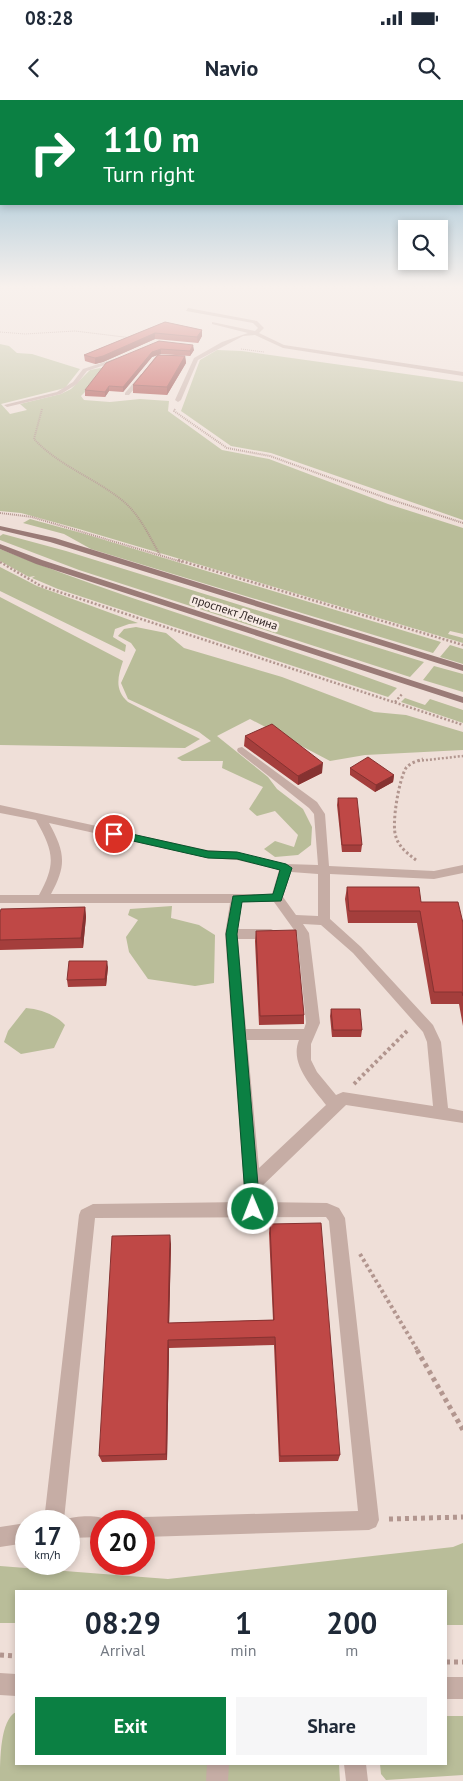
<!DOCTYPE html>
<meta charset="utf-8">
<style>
body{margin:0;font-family:"PT Sans",sans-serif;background:#f6f6f7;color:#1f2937;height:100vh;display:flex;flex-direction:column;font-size:19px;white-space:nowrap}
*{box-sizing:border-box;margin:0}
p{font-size:16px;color:#747a83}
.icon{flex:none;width:28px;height:28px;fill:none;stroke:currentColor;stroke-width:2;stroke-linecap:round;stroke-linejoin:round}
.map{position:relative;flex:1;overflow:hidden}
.drawer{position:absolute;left:15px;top:1490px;width:432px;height:175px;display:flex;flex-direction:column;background:#fff;border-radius:0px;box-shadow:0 2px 8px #0003}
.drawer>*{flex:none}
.guide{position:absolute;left:0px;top:0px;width:464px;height:105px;box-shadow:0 2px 8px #0003;background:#0b8043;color:#fff;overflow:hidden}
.tools{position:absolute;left:398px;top:120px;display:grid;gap:10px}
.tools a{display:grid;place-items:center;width:50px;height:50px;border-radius:0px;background:#fff;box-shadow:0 2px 8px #0003;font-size:25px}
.speed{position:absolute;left:15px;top:1410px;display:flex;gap:10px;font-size:25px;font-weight:700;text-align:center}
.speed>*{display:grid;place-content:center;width:65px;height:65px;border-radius:50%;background:#fff;box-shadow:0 2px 8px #0003;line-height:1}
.speed small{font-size:12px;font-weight:400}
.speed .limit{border:8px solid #d22;background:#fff;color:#111}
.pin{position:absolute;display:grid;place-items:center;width:42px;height:42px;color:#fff;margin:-21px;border:2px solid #fff;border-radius:50%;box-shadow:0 1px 5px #0007}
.me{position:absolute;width:55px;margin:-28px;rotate:359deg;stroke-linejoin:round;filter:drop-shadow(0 0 4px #0008)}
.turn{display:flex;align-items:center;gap:18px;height:105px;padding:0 20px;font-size:22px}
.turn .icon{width:65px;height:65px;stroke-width:2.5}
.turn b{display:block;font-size:35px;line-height:42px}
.eta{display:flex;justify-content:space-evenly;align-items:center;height:85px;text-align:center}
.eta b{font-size:30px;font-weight:800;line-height:35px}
.primary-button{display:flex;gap:10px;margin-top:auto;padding:10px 20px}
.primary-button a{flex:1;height:58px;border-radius:0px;background:#0b8043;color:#fff;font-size:20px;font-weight:800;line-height:58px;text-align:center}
.primary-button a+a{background:#f6f6f7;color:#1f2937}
.status{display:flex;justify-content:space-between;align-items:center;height:35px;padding:0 25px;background:#fff;direction:ltr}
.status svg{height:14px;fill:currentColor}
header{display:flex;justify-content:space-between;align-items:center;height:65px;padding:0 20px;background:#fff;font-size:22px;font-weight:800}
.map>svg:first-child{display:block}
</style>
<div class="status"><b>08:28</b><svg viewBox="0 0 49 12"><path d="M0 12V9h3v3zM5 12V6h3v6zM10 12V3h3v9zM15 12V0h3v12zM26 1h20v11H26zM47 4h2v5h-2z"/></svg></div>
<header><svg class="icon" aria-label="back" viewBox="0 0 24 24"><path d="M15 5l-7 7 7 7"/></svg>Navio<svg class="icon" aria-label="search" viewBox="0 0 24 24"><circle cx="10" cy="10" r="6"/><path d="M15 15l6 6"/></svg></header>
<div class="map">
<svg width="463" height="1681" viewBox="0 0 463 1681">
<rect width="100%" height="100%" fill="#efdfd8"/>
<path fill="#b9bd99" d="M0,244L9,246L17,253L32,254L80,269L65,288L1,304L10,314L27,310L20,304L61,294L71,289L90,270L111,266L81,296L84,300L110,302L140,299L169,301L168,311L222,350L269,359L388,404L463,428V534L450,531L448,534L463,538V543L79,429L21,413L0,411Z
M217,250L242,251L463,282V420L271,353L231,346L181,311L200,260Z
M30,419L85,434L441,542L433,553L91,449L64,434L23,423Z
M3,434L66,451L424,562L410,577L79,470L0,440V436Z
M0,449C130,502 266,539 397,588L388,597L58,489L32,478L35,476L29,477L0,461Z
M0,467L37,486L138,523L129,524L115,529L113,537L126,545L125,552L0,491Z
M0,497L123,561C118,576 114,590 128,602L200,639L185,648L0,645Z
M136,527L166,533L184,548L282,577L374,612L406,615L463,632V650L365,655L330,661L250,619L217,636L268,677L277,689L303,709L312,727L311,745L298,755L275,757L264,749L275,741L294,747L298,735L275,711L257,716L249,709L263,687L222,668L223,661H182L177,658L211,641L199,632L128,599L121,583L136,550L131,543L118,536L124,529Z
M450,545L463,549V564L440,557Z
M434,566L463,574V592L423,580Z
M405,598L425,605L430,599L463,610V623L401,602Z
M172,806L171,818L199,825L215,835L214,883L195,886L148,879L129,852L126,837L138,820L128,815L130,809Z
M26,908C40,909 56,915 65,925L54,948L21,954L4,942L8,931Z
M463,1443V1525H446V1491H16V1523H0V1466L168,1479L453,1447Z
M16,1612V1664H208V1681H0C0,1660 0,1620 16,1612Z
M446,1616H463V1675L386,1680L381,1674L380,1664H446Z
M225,1664H339L340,1681H225Z"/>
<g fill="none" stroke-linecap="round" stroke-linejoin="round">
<path stroke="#b2968f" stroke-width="1" stroke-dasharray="1 1" stroke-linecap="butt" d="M0,232L25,234L75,231L132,238
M241,249L264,252"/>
<path stroke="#b2968f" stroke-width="2" stroke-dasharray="1 1" stroke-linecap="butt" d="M42,309L34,339C59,366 95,378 123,401C140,415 149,436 160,455
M175,309L174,311L227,348L270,356L386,398L463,423
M0,413L32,417L182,462"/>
<path stroke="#b2968f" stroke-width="2.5" stroke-dasharray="2 2" stroke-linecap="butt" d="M178,460L463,545
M0,462L41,486L463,625
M395,602L403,593
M418,661L463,656"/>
<path stroke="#b2968f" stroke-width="3" stroke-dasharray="2.5 2.5" stroke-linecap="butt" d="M416,760C408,754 399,747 396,737C391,725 399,679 406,668C410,663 417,661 423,659"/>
<path stroke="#b2968f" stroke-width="4" stroke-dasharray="3 3" stroke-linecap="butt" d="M354,984L408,930
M360,1154L418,1251"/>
<path stroke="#b2968f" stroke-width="5" stroke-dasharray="4 4" stroke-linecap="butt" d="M417,1250L463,1330
M389,1419L463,1417
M0,1555L16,1556
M446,1562H463"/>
<path fill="#c6ada5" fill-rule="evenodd" d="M188,208L257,221L264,228L259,233L284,245L463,272V276L283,248L255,235L243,236L198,260L181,300L178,302L175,300L194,258L222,242L248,233L212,224V222L255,231L258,228L253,223L186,211Z
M117,258L122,259L87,271L77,284L61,294L7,307L4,305L57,292L73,282L83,269Z
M141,274L146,275L129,295H125V293Z
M242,647L317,702L325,714L329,766L434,771L463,765V773L434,779L330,774V819L361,847L433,925L441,942L448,1008L463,1011V1023L346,1005L261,1087V1102L327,1103L339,1108L345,1118L379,1420L376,1427L369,1430L144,1437V1421H137L144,1417L358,1411L329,1121L326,1117L95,1118L64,1420C75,1416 99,1414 108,1421H101V1437L69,1438V1421H44L79,1115L81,1110L93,1104L245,1102L225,834L230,803H0V795H39C57,763 53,751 36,720L0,713V705L207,750L237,752L286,764L318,765L314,714L309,708L238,652L237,650L238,648ZM49,723L207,758L237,760L279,770L272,794H51C67,765 65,752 49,723ZM291,772L318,774V816L296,815L283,797ZM242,802H274L297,834L306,923L304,929H246L238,839H271L275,837L277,834L275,831L271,829H238ZM303,824L321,825L353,853L423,932L427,942L433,1006L343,992L336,995L317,972L311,960V944L320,923L309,833ZM247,940H299C289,964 313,988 326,1005L259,1068Z
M26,1423V1443L0,1447V1427Z
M207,1664H229L228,1681H206Z
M344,1664H366L368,1681H346Z"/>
<path fill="#c6ada5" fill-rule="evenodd" d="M0,1573L16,1574V1596L0,1595Z
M446,1577H463V1599H446Z"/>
<path fill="#9a7b77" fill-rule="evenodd" d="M0,426L55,438L463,565V571L50,442L0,430Z
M0,444L42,460L463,597V603L36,464L0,449Z"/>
</g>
<path fill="#a43e3c" d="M165,222L202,230V236L198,243L155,239L103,262L95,264L85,261L84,255Z
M159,241L194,250L190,256L161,254L158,255L185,256L186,263L167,295L133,293V285L157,255L152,257L123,292L109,291L105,297L85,296V290Z
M245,636L322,673L298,685L244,646Z
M350,668L394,675L393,682L375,692L350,675Z
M338,698L362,745L361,752H342L337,705Z
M347,787L421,802L463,823V926L459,904H431L417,823H348L345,799Z
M85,807L86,817L83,848L0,850V813Z
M256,831L304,915V924L259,925L255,841Z
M108,867L106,886L68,887L67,880Z
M331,909L362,930L361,937H332L330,916Z
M270,1124L340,1355L338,1361L279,1362L274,1245L169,1248L167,1360L102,1362L99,1356L171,1144L169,1223L273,1220L269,1133Z"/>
<path fill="#863231" d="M202,230V236L198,243L197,237Z
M155,233V239L103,262L95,264V258Z
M193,245L194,250L190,256V251Z
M161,249V254L152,257L123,292V287L152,252Z
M185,256L186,263L167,295V287Z
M109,286V291L105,297V292Z
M323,663L322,673L298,685V676Z
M394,675L393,682L375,692L376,685Z
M85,807L86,817L83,848L81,838Z
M107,861L108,867L106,886L105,879Z
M170,1135L171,1144L169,1231L168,1223Z
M168,1240L169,1248L167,1360L166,1354Z"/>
<path fill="#bf4846" stroke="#863231" d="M165,222L202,230L197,237L155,233L103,256L95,258L84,255Z
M159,241L193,245L190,251L161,249L152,252L123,287L109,286L105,292L85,290L106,263Z
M158,255L185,256L167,287L133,285Z
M272,624L323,663L298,676L245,636Z
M368,657L394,675L376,685L350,668Z
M338,698H357L362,745H342Z
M347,787H419L421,802H458L463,823V896L462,892H434L420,811H349Z
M85,807L81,838L0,840V813L1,809Z
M296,830L304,915L260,916L256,831Z
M69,861H107L105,879L67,880Z
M331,909H360L362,930H333Z
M321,1123L340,1355L280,1356L275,1237L168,1240L166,1354L99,1356L112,1136L170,1135L168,1223L274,1220L270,1124Z"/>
<linearGradient id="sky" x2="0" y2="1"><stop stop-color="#7bb0cc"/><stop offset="0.44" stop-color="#f8f1ed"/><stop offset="1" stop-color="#f8f1ed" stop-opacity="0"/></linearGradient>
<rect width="463" height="424" fill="url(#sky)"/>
<path fill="#0b8043" stroke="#07532c" d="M114,730L208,751L237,752L286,764L292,768L281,801L242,802L237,834L260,1109L258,1114L253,1115L248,1114L246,1109L226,834L233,796L273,794L280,770L237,759L208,758L111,736V731Z"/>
<g text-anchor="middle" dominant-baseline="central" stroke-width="5" stroke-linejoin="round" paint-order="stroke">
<g font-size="12" fill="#322726" stroke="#f7eae4">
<text transform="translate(235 512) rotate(18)">проспект Ленина</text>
</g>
</g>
</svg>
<div class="tools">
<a><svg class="icon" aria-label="search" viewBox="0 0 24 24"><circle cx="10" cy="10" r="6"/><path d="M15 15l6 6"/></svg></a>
</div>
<div class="speed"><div>17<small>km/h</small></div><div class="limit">20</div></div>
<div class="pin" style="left:114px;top:734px;background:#d93025"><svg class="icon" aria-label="arrive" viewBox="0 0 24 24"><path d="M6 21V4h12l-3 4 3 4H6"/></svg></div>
<svg class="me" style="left:253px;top:1109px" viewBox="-20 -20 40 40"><circle r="17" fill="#0b8043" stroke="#fff" stroke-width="3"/><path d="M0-11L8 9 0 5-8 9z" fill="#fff"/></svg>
<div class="guide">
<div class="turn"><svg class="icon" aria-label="right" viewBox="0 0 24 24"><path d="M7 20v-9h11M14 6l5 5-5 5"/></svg><div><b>110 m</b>Turn right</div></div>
</div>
<section class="drawer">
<div class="eta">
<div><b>08:29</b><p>Arrival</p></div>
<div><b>1</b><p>min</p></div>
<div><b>200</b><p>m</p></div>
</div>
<div class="primary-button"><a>Exit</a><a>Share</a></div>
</section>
</div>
